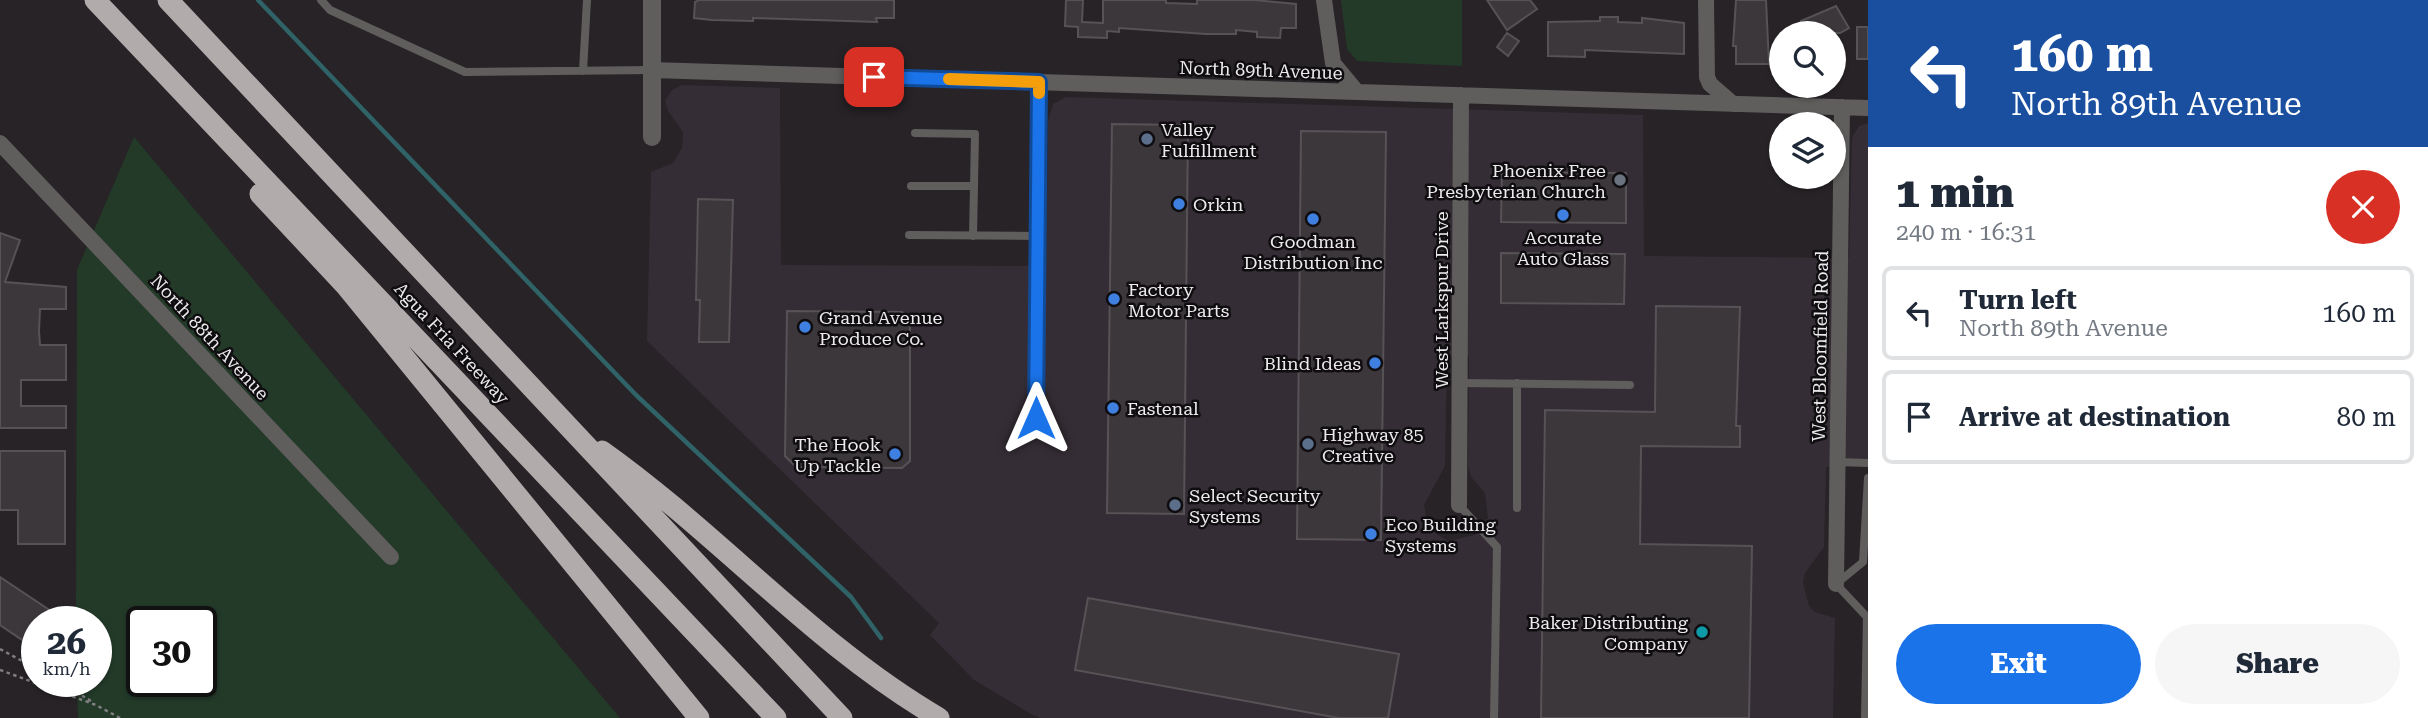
<!DOCTYPE html>
<meta charset="utf-8">
<style>
body{margin:0;font-family:"Roboto Serif",serif;background:#f6f6f7;color:#1f2937;height:100vh;display:flex;flex-direction:column;font-size:26px;white-space:nowrap}
*{box-sizing:border-box;margin:0}
p{font-size:23px;color:#747a83}
.icon{flex:none;width:38px;height:38px;fill:none;stroke:currentColor;stroke-width:2;stroke-linecap:round;stroke-linejoin:round}
.map{position:relative;flex:1;overflow:hidden}
.sheet{display:flex;flex-direction:column;background:#fff;width:560px}
.sheet>*{flex:none}
.guide{background:#1a4fa0;color:#fff;overflow:hidden}
.fabs{position:absolute;left:1769px;top:21px;display:grid;gap:14px}
.fabs a{display:grid;place-items:center;width:77px;height:77px;border-radius:50%;background:#fff;box-shadow:0 2px 5px #0004;font-size:35px}
.speed{position:absolute;left:21px;top:606px;display:flex;gap:14px;font-size:35px;font-weight:700;text-align:center}
.speed>*{display:grid;place-content:center;width:91px;height:91px;border-radius:50%;background:#fff;box-shadow:0 2px 5px #0004;line-height:1}
.speed small{font-size:18px;font-weight:400}
.speed .limit{border:4px solid #111;border-radius:10px;background:#fff;color:#111}
.pin{position:absolute;display:grid;place-items:center;width:60px;height:60px;color:#fff;margin:-30px;border-radius:14px;box-shadow:0 4px 10px #0006}
.me{position:absolute;width:77px;margin:-38px;rotate:0deg;stroke-linejoin:round;filter:drop-shadow(0 0 5px #0008)}
.turn{display:flex;align-items:center;gap:24px;height:147px;padding:0 28px;font-size:32px}
.turn .icon{width:91px;height:91px;stroke-width:2.5}
.turn b{display:block;font-size:49px;line-height:60px}
.round{display:grid;place-items:center;flex:none;width:74px;height:74px;border-radius:37px;background:#f6f6f7}
.head{display:flex;align-items:center;justify-content:space-between;height:119px;padding:0 28px}
h1{font-size:42px;font-weight:800;line-height:52px}
.action{display:flex;gap:14px;margin-top:auto;padding:14px 28px}
.action a{flex:1;height:80px;border-radius:42px;background:#1a73e8;color:#fff;font-size:28px;font-weight:800;line-height:80px;text-align:center}
.action a+a{background:#f6f6f7;color:#1f2937}
ul{padding:0;list-style:none}
li{display:flex;align-items:center;gap:21px;height:94px;margin:0 14px 10px;padding:0 14px;border:4px solid #e0e1e3;border-radius:10px}
li div{flex:1}
li b{display:block;font-size:26px}
li em{font-style:normal}
main{display:flex;flex:1;min-height:0}
.map>svg:first-child{display:block}
</style>
<main>
<div class="map">
<svg width="1868" height="718" viewBox="0 0 1868 718">
<rect width="100%" height="100%" fill="#272327"/>
<path fill="#352d35" fill-rule="evenodd" d="M682,85L780,88L781,265L1046,266L1048,121L1053,104L1066,97L1643,115L1644,256L1849,258L1852,138L1859,126L1868,123V466L1826,467L1824,547L1805,573L1803,583L1809,606L1815,612L1835,618L1833,718H1040L1031,714L974,680L930,635L939,623L647,341L651,172L673,163L682,148L683,132L668,111L665,101L672,90ZM1469,356L1468,466L1471,477L1485,493L1488,518L1475,535L1448,541L1429,529L1424,505L1445,466L1447,357Z"/>
<path fill="#233a29" fill-rule="evenodd" d="M1341,0H1462V66L1357,61L1347,49Z
M134,137L620,718H78L77,681H96V621H76L77,270ZM142,621H201V681H142Z"/>
<g fill="none" stroke-linecap="round" stroke-linejoin="round">
<path stroke="#2f6367" stroke-width="4.5" d="M258,0L636,395L851,597L881,638"/>
</g>
<path fill="#3b373b" stroke="#565256" stroke-width="2" d="M699,0H894V18H876L877,22L753,18V21L712,20L694,18L695,2Z
M1066,0H1083L1082,22L1103,23V0H1166V3L1197,4V0H1254L1296,4V28H1281L1280,38L1257,37V32L1236,30V34H1206L1119,28V32L1107,31V38L1078,37V27L1065,26Z
M1487,0H1530L1537,9L1507,30Z
M1736,0H1766L1769,64H1736V46H1733Z
M1836,6L1849,28L1840,33H1808L1801,21Z
M1600,17H1618V22L1642,23V18L1684,23V54L1585,50V57L1548,56V22L1600,21Z
M1857,27H1868V59H1857Z
M1507,33L1519,41L1508,56L1497,47Z
M1112,124L1188,125L1184,514L1107,513Z
M1301,131L1386,132L1381,540L1297,539Z
M1502,172L1626,173V223L1501,222Z
M698,199L733,200L729,342H699L700,300H696Z
M0,233L20,240L5,282L66,287V309H40L39,331L40,345H66V380H21V406H66V428H0Z
M1501,253L1625,254L1624,304L1501,303Z
M1656,306L1740,307L1736,426H1740V447L1641,446L1640,544L1752,546L1749,718H1541L1545,410L1655,412Z
M787,311L902,312L910,318V461L902,468L796,467L785,456Z
M0,451H65V544H18V510H0Z
M0,577L66,621H37V650L0,625Z
M1088,598L1399,654L1388,718H1339L1075,670Z"/>
<g fill="none" stroke-linecap="round" stroke-linejoin="round">
<path stroke="#817e81" stroke-width="2.5" stroke-dasharray="3.5 3.5" stroke-linecap="butt" d="M0,649L37,669
M0,670L96,705L120,718
M58,681L91,701"/>
<path stroke="#605d5d" stroke-width="8" d="M321,0L330,10L465,72L652,70
M583,71L587,0
M915,133L975,134L973,236
M911,186H974
M909,235L1038,236
M1461,383L1630,385
M1838,462L1868,463
M1459,505L1497,547L1494,718
M1517,508V383
M1865,718L1867,617L1836,584L1863,562L1868,478"/>
<path stroke="#605d5d" stroke-width="16" d="M1324,0L1333,63L1357,92
M1706,0L1707,77L1710,84L1733,104
M652,70L1868,108
M0,143L391,557
M1036,418L1039,82
M1459,505L1461,95
M1836,584L1842,107"/>
<path stroke="#605d5d" stroke-width="18" d="M652,137V0"/>
<path stroke="#b2abac" stroke-width="21" d="M95,0L776,718
M168,0L842,718
M260,194L346,286L699,718
M602,451C719,534 814,645 939,718"/>
</g>
<g fill="none" stroke-linecap="round" stroke-linejoin="round">
<g stroke="#114b97" stroke-width="18">
<path id="route" d="M874,77L1039,82L1036,418"/>
</g>
<use href="#route" stroke="#1a73e8" stroke-width="12"/>
<path stroke="#f59e0b" stroke-width="12" d="M949,79L1039,82V93"/>
</g>
<g fill="#5c6f8a" stroke="#0f0d0f" stroke-width="2.5">
<circle cx="1147" cy="139" r="7"/>
<circle cx="1308" cy="444" r="7"/>
<circle cx="1175" cy="505" r="7"/>
</g>
<circle fill="#6b7280" stroke="#0f0d0f" stroke-width="2.5" cx="1620" cy="180" r="7"/>
<g fill="#3f7fe0" stroke="#0f0d0f" stroke-width="2.5">
<circle cx="1179" cy="204" r="7"/>
<circle cx="1563" cy="215" r="7"/>
<circle cx="1313" cy="219" r="7"/>
<circle cx="1114" cy="299" r="7"/>
<circle cx="805" cy="327" r="7"/>
<circle cx="1375" cy="363" r="7"/>
<circle cx="1113" cy="408" r="7"/>
<circle cx="895" cy="454" r="7"/>
<circle cx="1371" cy="534" r="7"/>
</g>
<circle fill="#0f9aa8" stroke="#0f0d0f" stroke-width="2.5" cx="1702" cy="632" r="7"/>
<g text-anchor="middle" dominant-baseline="central" stroke-width="5" stroke-linejoin="round" paint-order="stroke">
<g font-size="18" fill="#eceaec" stroke="#0f0d0f">
<text transform="translate(1261 70) rotate(2)">North 89th Avenue</text>
<text transform="translate(1441 300) rotate(-90)">West Larkspur Drive</text>
<text transform="translate(210 337) rotate(47)">North 88th Avenue</text>
<text transform="translate(452 343) rotate(47)">Agua Fria Freeway</text>
<text transform="translate(1820 346) rotate(-89)">West Bloomfield Road</text>
</g>
<g font-size="18" fill="#eceaec" stroke="#0f0d0f" text-anchor="start">
<text x="1161" y="129">Valley<tspan x="1161" dy="21">Fulfillment</tspan></text>
<text x="1606" y="170" text-anchor="end">Phoenix Free<tspan x="1606" dy="21">Presbyterian Church</tspan></text>
<text x="1193" y="204">Orkin</text>
<text x="1563" y="237" text-anchor="middle">Accurate<tspan x="1563" dy="21">Auto Glass</tspan></text>
<text x="1313" y="241" text-anchor="middle">Goodman<tspan x="1313" dy="21">Distribution Inc</tspan></text>
<text x="1128" y="289">Factory<tspan x="1128" dy="21">Motor Parts</tspan></text>
<text x="819" y="317">Grand Avenue<tspan x="819" dy="21">Produce Co.</tspan></text>
<text x="1361" y="363" text-anchor="end">Blind Ideas</text>
<text x="1127" y="408">Fastenal</text>
<text x="1322" y="434">Highway 85<tspan x="1322" dy="21">Creative</tspan></text>
<text x="881" y="444" text-anchor="end">The Hook<tspan x="881" dy="21">Up Tackle</tspan></text>
<text x="1189" y="495">Select Security<tspan x="1189" dy="21">Systems</tspan></text>
<text x="1385" y="524">Eco Building<tspan x="1385" dy="21">Systems</tspan></text>
<text x="1688" y="622" text-anchor="end">Baker Distributing<tspan x="1688" dy="21">Company</tspan></text>
</g>
</g>
</svg>
<div class="fabs">
<a><svg class="icon" aria-label="search" viewBox="0 0 24 24"><circle cx="10" cy="10" r="6"/><path d="M15 15l6 6"/></svg></a>
<a><svg class="icon" aria-label="layers" viewBox="0 0 24 24"><path d="M12 4l9 5-9 5-9-5zM3 14l9 5 9-5"/></svg></a>
</div>
<div class="speed"><div>26<small>km/h</small></div><div class="limit">30</div></div>
<div class="pin" style="left:874px;top:77px;background:#d93025"><svg class="icon" aria-label="arrive" viewBox="0 0 24 24"><path d="M6 21V4h12l-3 4 3 4H6"/></svg></div>
<svg class="me" style="left:1036px;top:418px" viewBox="-20 -20 40 40"><path d="M0-17L14 15 0 8-14 15z" fill="#1a73e8" stroke="#fff" stroke-width="4"/></svg>
</div>
<section class="sheet">
<div class="guide">
<div class="turn"><svg class="icon" aria-label="left" viewBox="0 0 24 24"><path d="M17 20v-9H6M10 6l-5 5 5 5"/></svg><div><b>160 m</b>North 89th Avenue</div></div>
</div>
<div class="head"><div><h1>1 min</h1><p>240 m · 16:31</p></div><a class="round" style="background:#d93025;color:#fff"><svg class="icon" aria-label="close" viewBox="0 0 24 24"><path d="M6 6l12 12M18 6L6 18"/></svg></a></div>
<ul>
<li><svg class="icon" aria-label="left" viewBox="0 0 24 24"><path d="M17 20v-9H6M10 6l-5 5 5 5"/></svg><div><b>Turn left</b><p>North 89th Avenue</p></div><em>160 m</em></li>
<li><svg class="icon" aria-label="arrive" viewBox="0 0 24 24"><path d="M6 21V4h12l-3 4 3 4H6"/></svg><div><b>Arrive at destination</b></div><em>80 m</em></li>
</ul>
<div class="action"><a>Exit</a><a>Share</a></div>
</section>
</main>
